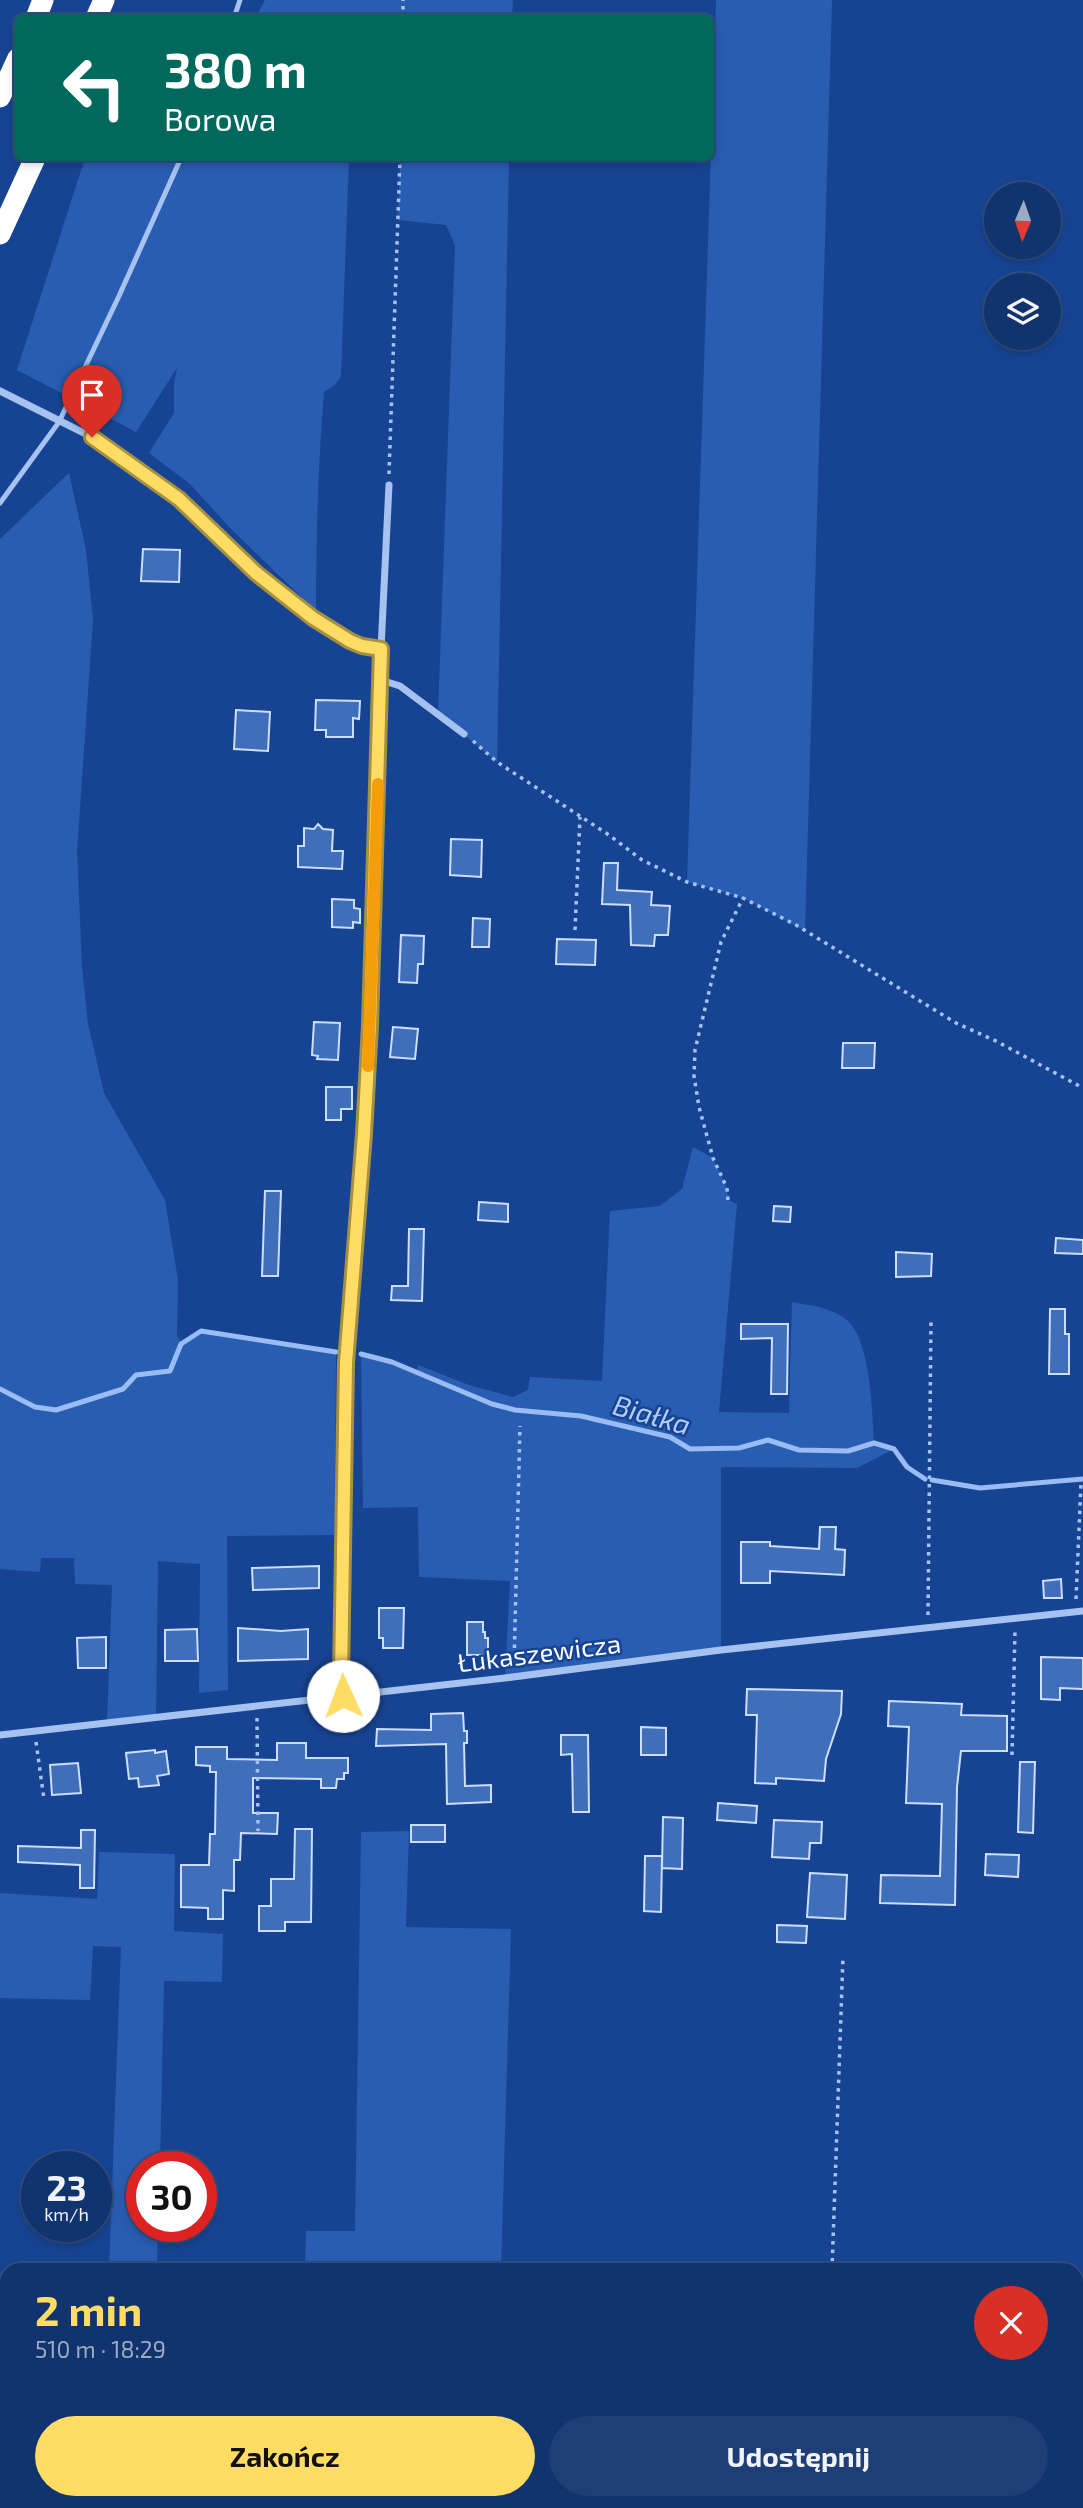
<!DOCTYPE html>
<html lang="pl">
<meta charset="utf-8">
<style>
body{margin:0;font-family:"Exo 2",sans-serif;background:#1e3f76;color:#f1f3f6;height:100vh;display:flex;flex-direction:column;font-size:26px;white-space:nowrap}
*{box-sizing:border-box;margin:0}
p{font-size:23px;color:#9caac2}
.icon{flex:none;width:38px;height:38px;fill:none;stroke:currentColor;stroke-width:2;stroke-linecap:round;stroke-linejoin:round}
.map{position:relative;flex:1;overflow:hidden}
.side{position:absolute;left:0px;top:2263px;width:1083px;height:247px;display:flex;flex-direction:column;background:#11336e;border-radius:21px 21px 0 0;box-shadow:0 4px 10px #0003,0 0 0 2px #304e81}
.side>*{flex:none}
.guide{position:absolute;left:14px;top:14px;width:700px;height:147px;border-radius:10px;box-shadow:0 4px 10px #0003,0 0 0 2px #304e81;background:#00695c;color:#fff;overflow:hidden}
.needle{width:46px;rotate:182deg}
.controls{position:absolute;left:984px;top:182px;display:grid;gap:14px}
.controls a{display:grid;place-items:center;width:77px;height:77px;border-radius:50%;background:#11336e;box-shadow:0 4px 10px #0003,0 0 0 2px #304e81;font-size:35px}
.speed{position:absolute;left:21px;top:2151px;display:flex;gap:14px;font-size:35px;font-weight:700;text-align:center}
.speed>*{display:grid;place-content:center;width:91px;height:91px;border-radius:50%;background:#11336e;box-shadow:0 4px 10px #0003,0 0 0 2px #304e81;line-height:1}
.speed small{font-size:18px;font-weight:400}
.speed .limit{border:10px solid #d22;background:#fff;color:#111}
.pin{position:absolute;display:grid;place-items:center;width:60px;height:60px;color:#fff;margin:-72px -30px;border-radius:50% 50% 50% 0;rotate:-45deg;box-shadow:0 0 7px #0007}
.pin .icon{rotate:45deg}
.me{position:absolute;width:77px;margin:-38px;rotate:358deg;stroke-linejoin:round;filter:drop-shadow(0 0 5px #0008)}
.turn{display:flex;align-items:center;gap:24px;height:147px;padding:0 35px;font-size:32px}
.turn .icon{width:91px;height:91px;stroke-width:2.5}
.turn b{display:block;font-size:49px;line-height:60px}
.round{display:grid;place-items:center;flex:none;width:74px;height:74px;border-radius:37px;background:#1e3f76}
.headline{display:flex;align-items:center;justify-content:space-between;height:119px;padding:0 35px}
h1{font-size:42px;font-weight:700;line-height:52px;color:#ffdd65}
.cta{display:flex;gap:14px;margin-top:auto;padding:14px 35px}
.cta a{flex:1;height:80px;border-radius:42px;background:#ffdd65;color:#111;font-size:28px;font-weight:700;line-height:80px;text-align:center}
.cta a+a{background:#1e3f76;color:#f1f3f6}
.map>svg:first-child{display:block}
</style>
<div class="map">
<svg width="1083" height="2508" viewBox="0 0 1083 2508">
<rect width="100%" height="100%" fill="#174492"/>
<path fill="#295db1" d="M265,0H513L512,17H256Z
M716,0H832L805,931L743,898L687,882Z
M85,158H349L341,376L335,385L324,392C318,465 316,538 316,611L231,529L190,484L149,453L174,413V383L177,368L136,432L17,370Z
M400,158H509L497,762L438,713L455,245L446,225L398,220Z
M69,473L86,550L93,620L77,851L82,967L88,1024L104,1093L165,1200L178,1280L177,1336L182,1343L201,1331L336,1352L335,1535L227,1536L228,1690L199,1693L200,1564L158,1561L156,1718L107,1723L112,1585L75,1584L74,1558H41L40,1572L0,1569V539Z
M693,1147L713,1158L727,1188L728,1200L737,1204L719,1412L789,1413L792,1302C811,1306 833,1307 848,1321C871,1343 872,1412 874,1442L894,1449L857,1468L721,1467V1650L505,1678L510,1581L419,1577L418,1507L363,1508L361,1354L392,1362L417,1372L418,1365L469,1385L513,1397L528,1390L530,1377L602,1381L610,1211L660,1206L682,1189Z
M409,1831L406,1927L511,1929L501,2270H305L306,2231H355L361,1832Z
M99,1852L175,1854L174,1931L223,1934L222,1982L164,1981L160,2166H142V2226H158L157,2270H109L121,1947L93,1946L90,2000L0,1998V1893L97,1899Z
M101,2503H150V2508H101Z
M244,2503L494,2502V2508H244Z"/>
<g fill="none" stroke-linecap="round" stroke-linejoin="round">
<path stroke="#98bcf3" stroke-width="5" d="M361,1354L392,1362L492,1404L515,1410L581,1416L670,1437L690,1449L739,1448L768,1440L799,1450L848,1451L874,1443L894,1449L907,1467L925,1479
M0,1389L35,1407L56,1410L123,1389L136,1375L170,1371L181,1344L201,1331L336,1352
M932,1480L980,1488L1083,1479"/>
</g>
<path fill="#3f6eba" stroke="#ccdefb" stroke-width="2" d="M143,549L180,550L179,582L141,581Z
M316,700L360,701L359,719L353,718V737H326V730H315Z
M236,710L270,712L268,751L234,749Z
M318,824L323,829L333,830L332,851H343L342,869L298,867V846H304V828L314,829Z
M451,839L482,840L481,877L450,875Z
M604,863H618L617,890L652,892L651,905L670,906L668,935H655L654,946L631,945L630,905L602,904Z
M332,899L354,900V908L360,909V923L353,922V928L332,927Z
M473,918L490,919L489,947H472Z
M401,935L424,936L423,964H418L417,983L399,982Z
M557,939L596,940L595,965L556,964Z
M314,1022L340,1023L338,1060L317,1059L318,1056L312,1055Z
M393,1027L418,1029L415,1059L390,1057Z
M843,1043H875L874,1068H842Z
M326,1087H352V1109H341V1120H326Z
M265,1191H281L278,1276H262Z
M479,1202L508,1204V1222L478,1220Z
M774,1206L791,1207L790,1222L773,1221Z
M409,1229H424L422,1301L391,1300L392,1286H408Z
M1056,1238L1083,1240V1254L1055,1253Z
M896,1252L932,1254L931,1276L896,1277Z
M1050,1309H1065V1334H1069V1374H1049Z
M741,1324H788L787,1394H771L772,1338L741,1339Z
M820,1527H836L835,1549L845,1550L844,1575L770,1571V1583H741V1542H770V1546L819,1549Z
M319,1566V1588L253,1590L252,1568Z
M1061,1579L1062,1598H1044L1043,1581Z
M379,1608H404L403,1648H383V1638H379Z
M467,1622H483V1632H485V1638H488V1655H467Z
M238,1628L281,1631L308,1629V1659L238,1661Z
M197,1629L198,1661H165V1630Z
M106,1637V1668H78L77,1638Z
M1041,1657L1083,1658V1689L1060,1688V1700L1041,1699Z
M747,1689L842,1691L841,1714L826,1759L824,1781L776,1778V1784L755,1783L757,1715H746Z
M889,1701L962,1704L961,1715L1007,1716V1751H961L957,1787L955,1905L880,1903L881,1875L940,1876L942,1804L906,1803L909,1727L888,1726Z
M463,1713L464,1731H467V1743H464L465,1786L491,1785V1802L447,1804L446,1744L376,1746L377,1729L431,1730V1714Z
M641,1727L666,1728V1755H641Z
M561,1735H588L589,1812H573L572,1754L561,1755Z
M277,1743H306V1758H348V1773H344V1779H337L336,1788H321V1779L253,1778V1813H278L277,1834L241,1833L240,1860H234V1891L223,1890V1919H208V1908L181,1907V1865H209L210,1834H215L216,1772H210V1766L196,1765V1747H227V1759L277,1760Z
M155,1750V1753L166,1751L169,1774L157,1776L159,1785L139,1787L138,1778L129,1779L126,1753Z
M1020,1762H1035L1033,1833L1018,1832Z
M78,1763L81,1793L52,1795L50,1765Z
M718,1803L757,1806L756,1823L717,1820Z
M663,1817L683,1818L682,1869L662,1868Z
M774,1820L822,1822L821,1843H810L809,1859L772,1857Z
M411,1825H445V1842H411Z
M295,1829H312L311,1922H285V1931H259V1906H271V1879H294Z
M81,1830H95L94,1888H80V1865L18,1862V1846L81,1848Z
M986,1854L1019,1855L1018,1877L985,1875Z
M645,1856H662L661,1912L644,1911Z
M810,1873L847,1875L845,1919L807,1917Z
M777,1925L807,1926L806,1943L777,1942Z"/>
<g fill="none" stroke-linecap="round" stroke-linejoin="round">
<path stroke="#a5c2f0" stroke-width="3.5" stroke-dasharray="3.5 5" stroke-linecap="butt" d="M403,18V0
M389,474L400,158
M473,741L497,762L609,835L642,860L687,882L743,898L796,925L956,1023L996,1041L1083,1088
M575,930L580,817
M728,1200L727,1188L713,1158L699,1107L694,1076L695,1050L721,942L743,898
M1076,1599L1081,1483
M928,1615L931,1322
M514,1665L520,1426
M257,1718L258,1831
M36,1742L44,1799
M1012,1755L1015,1631
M832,2270L843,1957
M391,2508V2502
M823,2508L824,2502"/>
<path stroke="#a5c2f0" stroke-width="5" d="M234,18L240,0
M0,503L59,422L119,296L181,158"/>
<path stroke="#a5c2f0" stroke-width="7" d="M0,391L92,437L179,499L256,574L313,618L350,641L362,646L381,649
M381,680L400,686L464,734
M343,1696L341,1678L346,1363L364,1134L372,971L381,649L389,485
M0,1735L505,1678L721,1650L1083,1611"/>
<path stroke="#fff" stroke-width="21" d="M36,18L43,0
M96,18L104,0
M0,97L18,58
M0,234L35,158"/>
</g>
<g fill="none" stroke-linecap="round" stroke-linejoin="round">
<g stroke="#a69042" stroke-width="18">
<path id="route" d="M92,437L179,499L256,573L313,618L350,641L362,646L381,649L370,1025L364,1134L346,1363L341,1678L343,1696"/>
</g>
<use href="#route" stroke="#ffdd65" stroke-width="12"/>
<path stroke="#f59e0b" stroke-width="12" d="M368,1066L378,784"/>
</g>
<g text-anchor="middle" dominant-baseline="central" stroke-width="5" stroke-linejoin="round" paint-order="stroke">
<g font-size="26" fill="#fff" stroke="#174492">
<text transform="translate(539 1652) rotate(-7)">Łukaszewicza</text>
</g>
<g font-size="28" font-style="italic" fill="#b1ccf7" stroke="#174492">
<text transform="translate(652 1414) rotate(16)">Białka</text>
</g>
</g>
</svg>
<div class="controls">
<a><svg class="needle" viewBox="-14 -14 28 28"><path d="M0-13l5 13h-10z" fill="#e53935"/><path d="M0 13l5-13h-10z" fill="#9caac2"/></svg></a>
<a><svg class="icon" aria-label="layers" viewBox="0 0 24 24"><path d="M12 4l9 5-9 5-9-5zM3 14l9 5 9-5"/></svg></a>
</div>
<div class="speed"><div>23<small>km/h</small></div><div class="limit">30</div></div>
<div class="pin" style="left:92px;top:437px;background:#d93025"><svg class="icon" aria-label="arrive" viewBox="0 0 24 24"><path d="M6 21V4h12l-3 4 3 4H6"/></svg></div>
<svg class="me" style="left:343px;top:1696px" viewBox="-20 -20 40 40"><circle r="19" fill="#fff"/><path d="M0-13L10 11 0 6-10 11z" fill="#ffdd65"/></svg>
<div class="guide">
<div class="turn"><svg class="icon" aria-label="left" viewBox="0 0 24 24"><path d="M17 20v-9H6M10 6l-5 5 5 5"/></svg><div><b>380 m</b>Borowa</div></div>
</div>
<section class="side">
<div class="headline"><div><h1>2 min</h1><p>510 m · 18:29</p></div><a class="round" style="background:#d93025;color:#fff"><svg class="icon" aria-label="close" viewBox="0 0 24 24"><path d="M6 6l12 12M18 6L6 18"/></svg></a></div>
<div class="cta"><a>Zakończ</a><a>Udostępnij</a></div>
</section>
</div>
